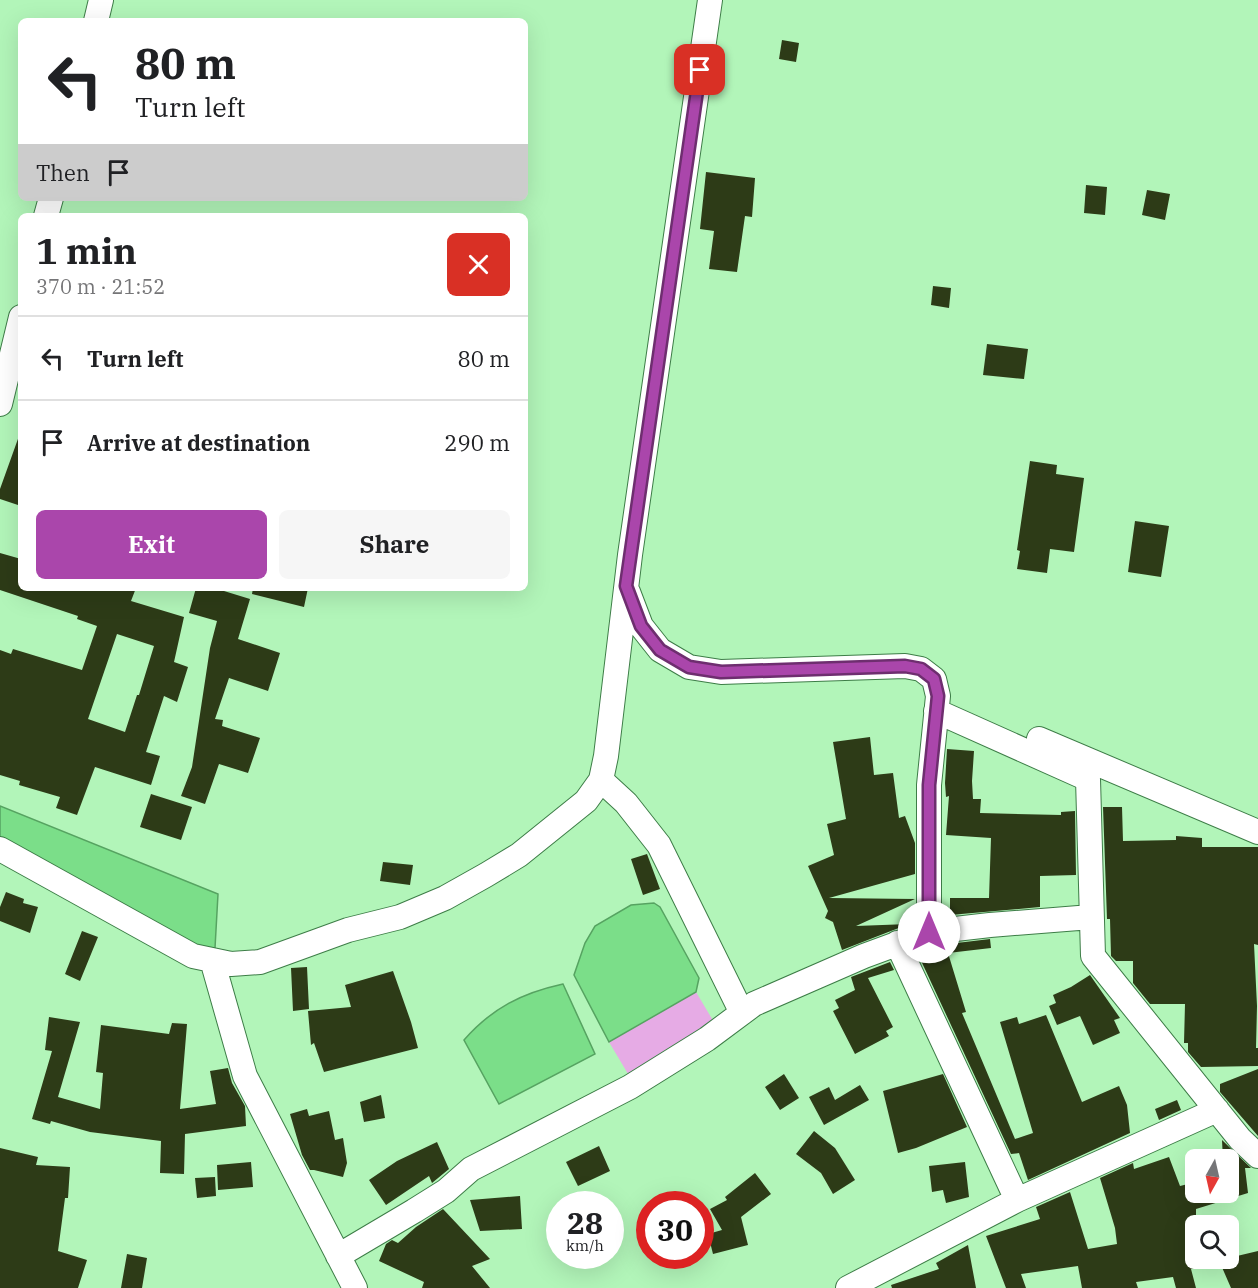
<!DOCTYPE html>
<meta charset="utf-8">
<style>
body{margin:0;font-family:"IBM Plex Serif",serif;background:#f6f6f6;color:#202124;height:100vh;display:flex;flex-direction:column;font-size:22px;white-space:nowrap}
*{box-sizing:border-box;margin:0}
p{font-size:20px;color:#757577}
.icon{flex:none;width:33px;height:33px;fill:none;stroke:currentColor;stroke-width:2;stroke-linecap:round;stroke-linejoin:round}
.map{position:relative;flex:1;overflow:hidden}
.side{position:absolute;left:18px;top:213px;width:510px;height:378px;display:flex;flex-direction:column;background:#fff;border-radius:9px;box-shadow:0 6px 24px #0002}
.side>*{flex:none}
.banner{position:absolute;left:18px;top:18px;width:510px;height:183px;border-radius:9px;box-shadow:0 6px 24px #0002;background:#fff;color:#202124;overflow:hidden}
.needle{width:39px;rotate:188deg}
.tools{position:absolute;left:1185px;top:1149px;display:grid;gap:12px}
.tools a{display:grid;place-items:center;width:54px;height:54px;border-radius:9px;background:#fff;box-shadow:0 6px 24px #0002;font-size:30px}
.speed{position:absolute;left:546px;top:1191px;display:flex;gap:12px;font-size:30px;font-weight:700;text-align:center}
.speed>*{display:grid;place-content:center;width:78px;height:78px;border-radius:50%;background:#fff;box-shadow:0 6px 24px #0002;line-height:1}
.speed small{font-size:15px;font-weight:400}
.speed .limit{border:9px solid #d22;background:#fff;color:#111}
.pin{position:absolute;display:grid;place-items:center;width:51px;height:51px;color:#fff;margin:-26px;border-radius:12px;box-shadow:0 3px 9px #0006}
.me{position:absolute;width:66px;margin:-33px;rotate:0deg;stroke-linejoin:round;filter:drop-shadow(0 0 4px #0008)}
.turn{display:flex;align-items:center;gap:21px;height:126px;padding:0 18px;font-size:27px}
.turn .icon{width:78px;height:78px;stroke-width:2.5}
.turn b{display:block;font-size:42px;line-height:51px}
.then{display:flex;align-items:center;height:57px;padding:0 18px;background:#0003;gap:12px;font-size:22px}
.round{display:grid;place-items:center;flex:none;width:63px;height:63px;border-radius:9px;background:#f6f6f6}
.head{display:flex;align-items:center;justify-content:space-between;height:102px;padding:0 18px}
h1{font-size:36px;font-weight:800;line-height:45px}
.cta{display:flex;gap:12px;margin-top:auto;padding:12px 18px}
.cta a{flex:1;height:69px;border-radius:9px;background:#aa46ab;color:#fff;font-size:24px;font-weight:800;line-height:69px;text-align:center}
.cta a+a{background:#f6f6f6;color:#202124}
ul{padding:0;list-style:none}
li{display:flex;align-items:center;gap:18px;height:84px;padding:0 18px;border-top:2px solid #e0e0e0}
li div{flex:1}
li b{display:block;font-size:22px}
li em{font-style:normal}
.map>svg:first-child{display:block}
</style>
<div class="map">
<svg width="1258" height="1288" viewBox="0 0 1258 1288">
<rect width="100%" height="100%" fill="#b2f5b9"/>
<path fill="#e6abe5" d="M696,992L724,1039L637,1089L609,1042Z"/>
<path fill="#7bde89" stroke="#56a361" stroke-width="1.5" d="M0,806L218,894L215,948L200,949L0,840Z
M654,903L660,907L699,978L696,992L609,1042L574,975L585,943L595,926L631,905Z
M563,984L595,1054L499,1104L464,1040C492,1008 522,993 563,984Z"/>
<path fill="#2d3b17" fill-rule="evenodd" d="M782,40L799,43L796,62L779,59Z
M706,172L755,178L752,217L745,216L737,272L709,269L714,231L700,229Z
M1086,185L1107,187L1105,215L1084,213Z
M1147,190L1170,194L1165,220L1142,215Z
M933,286L951,288L949,308L931,305Z
M987,344L1028,349L1024,379L983,375Z
M19,436L21,437V506L0,499V489Z
M1030,461L1057,465L1056,474L1084,478L1074,552L1050,549L1047,573L1017,569L1020,551L1017,550Z
M1135,521L1169,526L1161,577L1128,572Z
M0,553L21,559V588H136L131,601L184,617L174,662L188,667L177,702L164,696L146,752L160,756L151,785L95,767L77,815L56,808L60,797L19,785L20,781L0,775V650L11,654L13,649L82,670L97,626L77,619L78,616L0,590ZM117,634L154,646L139,695H137L125,732L88,719Z
M196,588H225L224,591L250,599L238,639L280,653L268,691L229,678L215,719L223,720L222,726L260,738L248,773L219,764L205,804L181,796L192,767L210,648L217,621L189,613Z
M253,588H308L304,607L252,594Z
M870,737L874,775L893,773L899,818L905,816L915,843V874L829,898L915,899L856,926L909,924L842,950L833,922L825,918L828,911L808,866L834,855L827,824L846,819L833,742Z
M947,749L974,751L972,781L973,799H981L980,813L1061,815V812L1075,811L1076,875L1040,876V907L950,915V898H989L991,838L946,835L949,796L946,797L945,783Z
M151,794L192,807L181,840L140,827Z
M1103,807H1122L1123,841L1176,840V836L1202,838V847H1258V945L1254,944L1257,1006L1256,1048H1258V1066L1201,1067L1188,1052V1043H1184L1185,1004H1150L1133,983V961H1116L1111,956L1110,919H1107Z
M647,854L660,889L643,895L631,859Z
M383,862L413,865L410,885L380,881Z
M6,892L24,899L23,903L38,907L30,933L0,921V907Z
M82,931L98,937L80,981L65,974Z
M990,939L991,948L948,953L966,1012L962,1013L1015,1139L1033,1133L1000,1022L1017,1017L1019,1024L1046,1015L1082,1102L1119,1086L1127,1105L1130,1133L1028,1180L1019,1153L1011,1154L917,952L932,946Z
M890,962L894,970L868,978L893,1027L886,1031L889,1036L855,1054L833,1011L839,1008L835,1000L855,990L851,977Z
M307,967L309,1009L293,1011L291,968Z
M393,971L411,1022L418,1048L324,1072L314,1043L311,1045L308,1011L351,1007L345,985Z
M1090,975L1120,1018L1114,1020L1120,1033L1093,1045L1080,1016L1057,1025L1049,1006L1056,1003L1053,995L1071,987Z
M49,1017L80,1022L58,1097L100,1109L103,1073L96,1072L101,1025L169,1034L172,1023L187,1024L180,1109L216,1104L210,1071L228,1068L232,1083L245,1106L246,1126L185,1134L184,1174L160,1173L161,1141L90,1132L51,1121L50,1124L32,1119L52,1051L45,1050Z
M1258,1069V1136L1220,1092V1084Z
M784,1074L799,1098L780,1110L765,1087Z
M943,1074L967,1127L916,1148L898,1153L883,1091Z
M860,1085L869,1100L824,1125L809,1097L829,1087L835,1100Z
M381,1095L385,1118L364,1122L360,1102Z
M1177,1100L1181,1110L1159,1120L1155,1109Z
M307,1109L309,1116L329,1111L335,1140L343,1138L347,1163L343,1177L314,1170H310L302,1155L290,1114Z
M814,1131L835,1148L855,1180L833,1194L821,1173L796,1154Z
M1222,1140L1251,1168H1245L1248,1193L1196,1209V1268L1191,1269L1196,1288H1176L1173,1277L1136,1282L1138,1288H1082L1078,1266L1021,1274L1026,1288H1006L986,1236L1040,1219L1036,1207L1070,1192L1088,1249L1117,1244L1115,1228L1100,1178L1133,1163L1134,1169L1169,1157L1180,1186L1196,1182V1192H1228V1160H1223Z
M437,1142L449,1169L432,1183L429,1176L386,1205L369,1180L397,1161Z
M599,1146L610,1171L578,1186L566,1162Z
M0,1148L38,1157L36,1165L70,1167L68,1198H65L58,1251L87,1260L78,1288H0Z
M251,1162L253,1187L218,1190L217,1165Z
M965,1162L969,1197L946,1203L943,1190L932,1192L929,1166Z
M755,1173L771,1194L741,1217L748,1245L713,1254L708,1234L722,1230L710,1209L727,1200L725,1197Z
M215,1177L216,1196L197,1198L195,1178Z
M520,1196L522,1229L480,1231L470,1200Z
M443,1209L490,1259L472,1266L490,1288H422L424,1282L379,1261L386,1244L392,1240L398,1243L416,1227Z
M968,1245L976,1288H892L891,1285L939,1269L936,1263Z
M1258,1251V1288H1231L1221,1265L1237,1256Z
M127,1254L147,1258L142,1288H121Z"/>
<g fill="none" stroke-linecap="round" stroke-linejoin="round">
<g stroke="#3d7d47" stroke-width="26">
<path id="street" d="M96,21L101,0
M46,216L51,198
M0,404L21,317
M628,592L641,626L660,650L689,667L721,672L905,666L921,669L934,679L938,696L929,785V932
M936,711L1088,779L1093,956L1240,1139L1258,1156
M1039,739L1258,832
M601,780L626,803L659,845L742,1013
M0,849L193,956L231,964L260,962L348,930L400,917L445,898L486,875L519,855L586,801L601,780L606,756L630,555L710,0
M897,943L1017,1200
M212,960L245,1076L355,1288
M338,1256L414,1211L446,1191L471,1169L630,1087L707,1039L754,1004L864,956L929,932L990,925L1091,917
M848,1288L1017,1200L1217,1110"/>
</g>
<use href="#street" stroke="#fff" stroke-width="24"/>
</g>
<g fill="none" stroke-linecap="round" stroke-linejoin="round">
<g stroke="#6e2e6f" stroke-width="15">
<path id="route" d="M700,70L626,586L641,626L660,650L689,667L721,672L905,666L921,669L934,679L938,696L929,785V932"/>
</g>
<use href="#route" stroke="#aa46ab" stroke-width="10"/>
</g>
</svg>
<div class="tools">
<a><svg class="needle" viewBox="-14 -14 28 28"><path d="M0-13l5 13h-10z" fill="#e53935"/><path d="M0 13l5-13h-10z" fill="#757577"/></svg></a>
<a><svg class="icon" aria-label="search" viewBox="0 0 24 24"><circle cx="10" cy="10" r="6"/><path d="M15 15l6 6"/></svg></a>
</div>
<div class="speed"><div>28<small>km/h</small></div><div class="limit">30</div></div>
<div class="pin" style="left:700px;top:70px;background:#d93025"><svg class="icon" aria-label="arrive" viewBox="0 0 24 24"><path d="M6 21V4h12l-3 4 3 4H6"/></svg></div>
<svg class="me" style="left:929px;top:932px" viewBox="-20 -20 40 40"><circle r="19" fill="#fff"/><path d="M0-13L10 11 0 6-10 11z" fill="#aa46ab"/></svg>
<div class="banner">
<div class="turn"><svg class="icon" aria-label="left" viewBox="0 0 24 24"><path d="M17 20v-9H6M10 6l-5 5 5 5"/></svg><div><b>80 m</b>Turn left</div></div>
<div class="then">Then<svg class="icon" aria-label="arrive" viewBox="0 0 24 24"><path d="M6 21V4h12l-3 4 3 4H6"/></svg></div>
</div>
<section class="side">
<div class="head"><div><h1>1 min</h1><p>370 m · 21:52</p></div><a class="round" style="background:#d93025;color:#fff"><svg class="icon" aria-label="close" viewBox="0 0 24 24"><path d="M6 6l12 12M18 6L6 18"/></svg></a></div>
<ul>
<li><svg class="icon" aria-label="left" viewBox="0 0 24 24"><path d="M17 20v-9H6M10 6l-5 5 5 5"/></svg><div><b>Turn left</b></div><em>80 m</em></li>
<li><svg class="icon" aria-label="arrive" viewBox="0 0 24 24"><path d="M6 21V4h12l-3 4 3 4H6"/></svg><div><b>Arrive at destination</b></div><em>290 m</em></li>
</ul>
<div class="cta"><a>Exit</a><a>Share</a></div>
</section>
</div>
